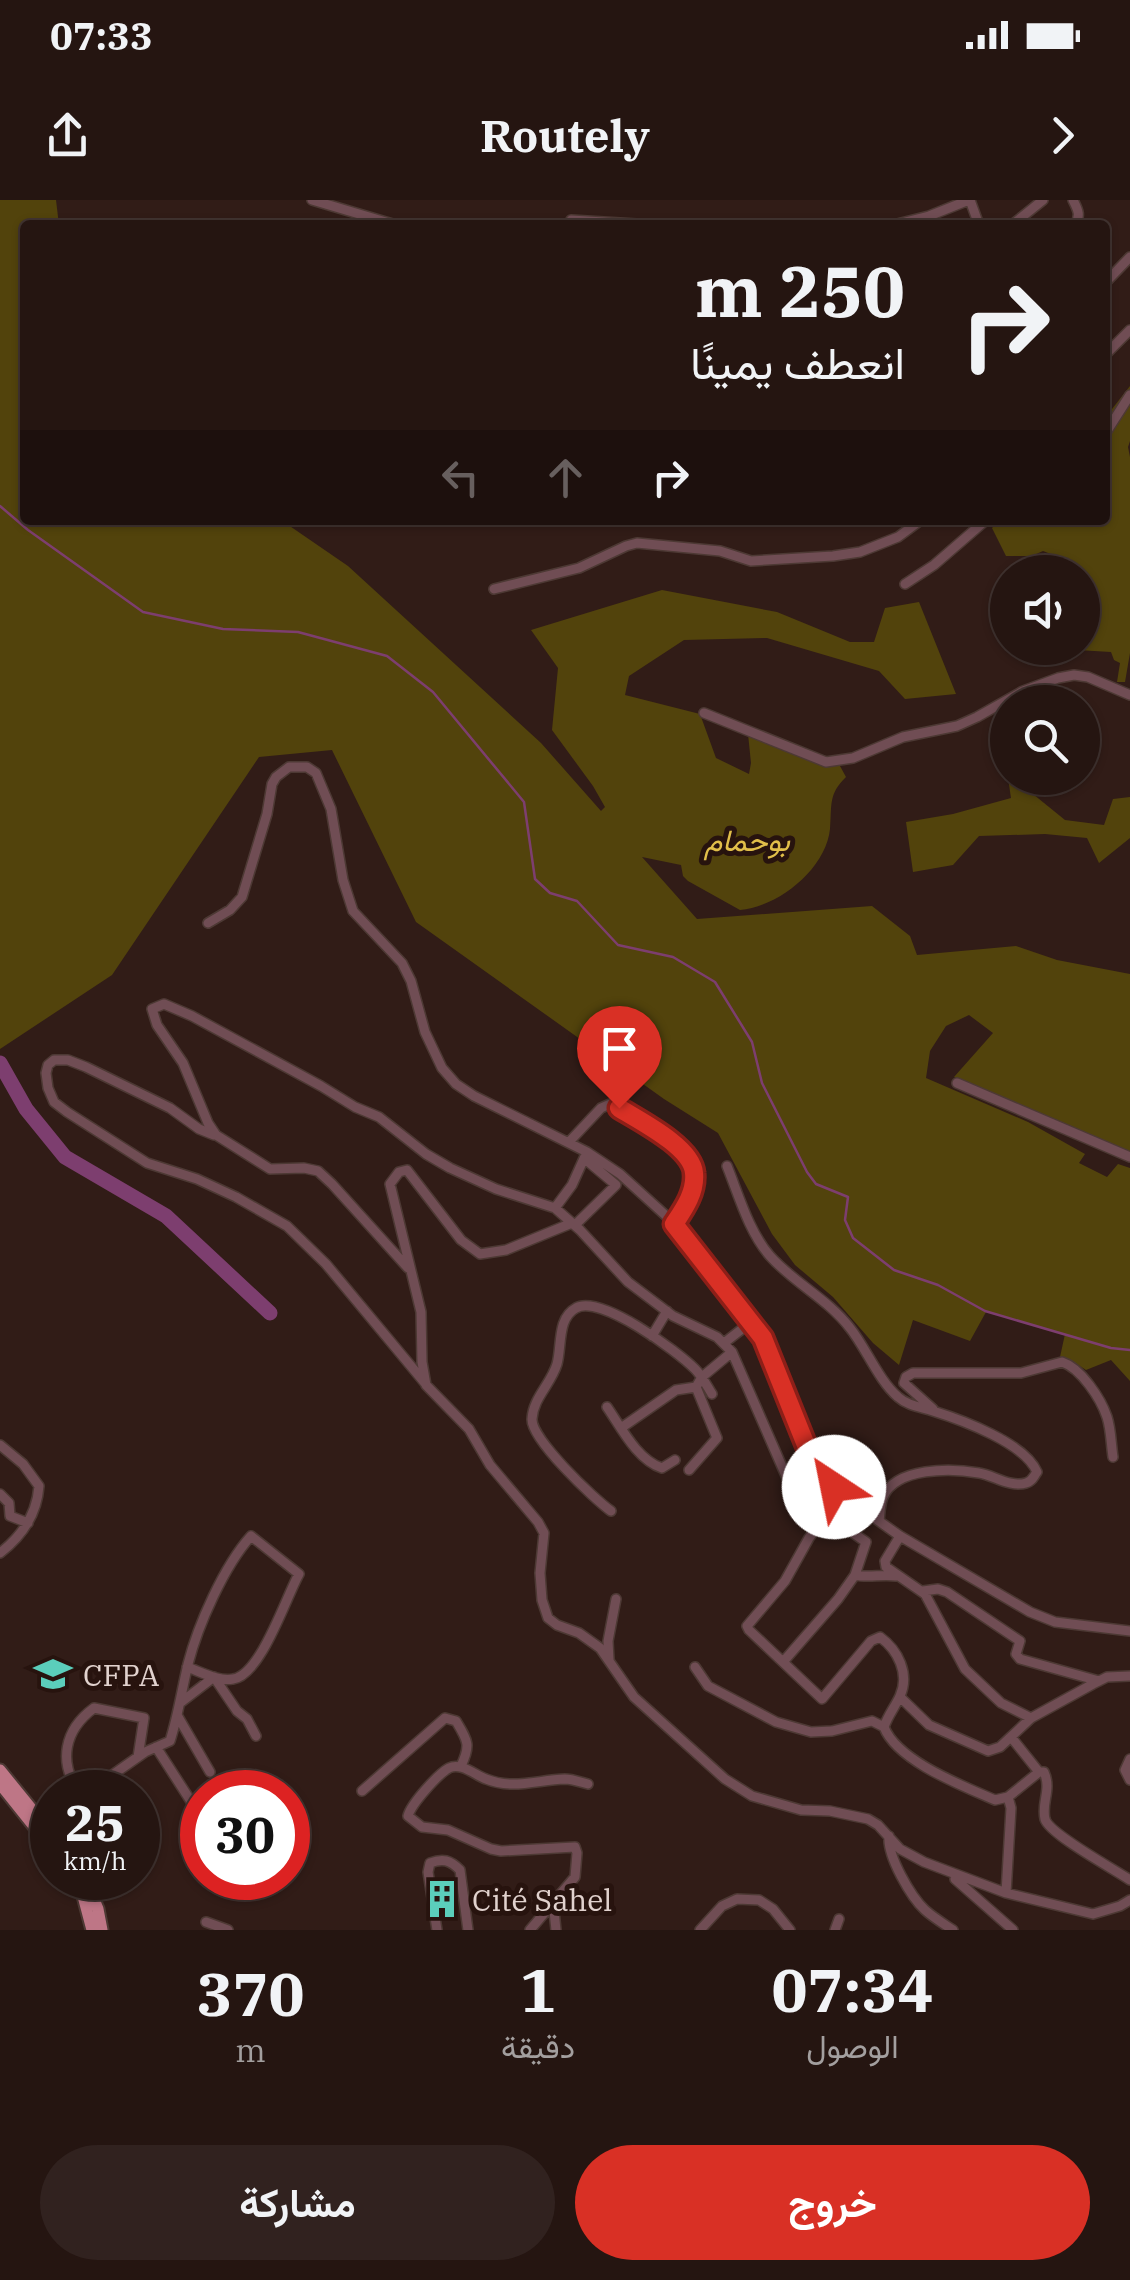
<!DOCTYPE html>
<html lang="ar">
<meta charset="utf-8">
<style>
body{margin:0;font-family:"IBM Plex Serif",Vazirmatn,serif;background:#31221f;color:#f1f3f6;direction:rtl;height:100vh;display:flex;flex-direction:column;font-size:38px;white-space:nowrap}
*{box-sizing:border-box;margin:0}
p{font-size:32px;color:#a39f9f}
.icon{flex:none;width:55px;height:55px;fill:none;stroke:currentColor;stroke-width:2;stroke-linecap:round;stroke-linejoin:round}
.map{position:relative;height:1730px;overflow:hidden;direction:ltr}
.details{display:flex;flex-direction:column;background:#251511;flex:1}
.details>*{flex:none}
.hud{position:absolute;left:20px;top:20px;width:1090px;height:305px;border-radius:10px;box-shadow:0 2px 8px #0004,0 0 0 2px #423431;direction:rtl;background:#251511;color:#f1f3f6;overflow:hidden}
.tools{position:absolute;left:990px;top:355px;display:grid;gap:20px}
.tools a{display:grid;place-items:center;width:110px;height:110px;border-radius:50%;background:#251511;box-shadow:0 2px 8px #0004,0 0 0 2px #423431;font-size:50px}
.speed{position:absolute;left:30px;top:1570px;display:flex;gap:20px;font-size:50px;font-weight:700;text-align:center}
.speed>*{display:grid;place-content:center;width:130px;height:130px;border-radius:50%;background:#251511;box-shadow:0 2px 8px #0004,0 0 0 2px #423431;line-height:1}
.speed small{font-size:25px;font-weight:400}
.speed .limit{border:15px solid #d22;background:#fff;color:#111}
.pin{position:absolute;display:grid;place-items:center;width:85px;height:85px;color:#fff;margin:-102px -42px;border-radius:50% 50% 50% 0;rotate:-45deg;box-shadow:0 0 10px #0007}
.pin .icon{rotate:45deg}
.me{position:absolute;width:110px;margin:-55px;rotate:326deg;stroke-linejoin:round;filter:drop-shadow(0 0 8px #0008)}
.turn{display:flex;align-items:center;gap:35px;height:210px;padding:0 40px;font-size:45px}
.turn .icon{width:130px;height:130px;stroke-width:2.5}
.turn b{display:block;font-size:70px;line-height:85px}
.lanes{display:flex;align-items:center;height:95px;padding:0 40px;background:#0003;justify-content:center;gap:50px;direction:ltr}
.lanes .off{opacity:.35}
.eta{display:flex;justify-content:space-evenly;align-items:center;height:170px;text-align:center}
.eta b{font-size:60px;font-weight:700;line-height:70px}
.action{display:flex;gap:20px;margin-top:auto;padding:20px 40px}
.action a{flex:1;height:115px;border-radius:60px;background:#d93025;color:#fff;font-size:40px;font-weight:700;line-height:115px;text-align:center}
.action a+a{background:#31221f;color:#f1f3f6}
.status{display:flex;justify-content:space-between;align-items:center;height:70px;padding:0 50px;background:#251511;direction:ltr}
.status svg{height:28px;fill:currentColor}
header{display:flex;justify-content:space-between;align-items:center;height:130px;padding:0 40px;background:#251511;font-size:45px;font-weight:700}
.map>svg:first-child{display:block}
</style>
<div class="status"><b>07:33</b><svg viewBox="0 0 49 12"><path d="M0 12V9h3v3zM5 12V6h3v6zM10 12V3h3v9zM15 12V0h3v12zM26 1h20v11H26zM47 4h2v5h-2z"/></svg></div>
<header><svg class="icon" aria-label="forward" viewBox="0 0 24 24"><path d="M9 5l7 7-7 7"/></svg>Routely<svg class="icon" aria-label="share" viewBox="0 0 24 24"><path d="M12 15V3M7 8l5-5 5 5M5 13v7h14v-7"/></svg></header>
<div class="map">
<svg width="1130" height="1730" viewBox="0 0 1130 1730">
<rect width="100%" height="100%" fill="#311c17"/>
<path fill="#52430c" d="M0,0H56L59,25H25V320H281L348,366L541,543L601,611L605,607L593,586L552,530L558,468L531,430L662,390L777,412L850,442H874L885,408L919,402L956,494L905,499L879,471L767,438L684,440L629,476L625,495L700,514L716,558L749,574L751,563L748,534L817,562L840,566L846,577C828,594 832,606 830,629C826,669 778,707 740,710L688,681L683,676L681,665L642,657L697,719L872,706L910,736L917,755L1016,746L1057,760L1130,774V952L954,877L993,833L969,815L946,826L930,851L926,878L1028,922L1085,954L1079,963L1107,977L1118,964L1130,968V1181L1111,1160L1086,1170L1072,1161L1060,1157L1065,1134L986,1112L970,1141L913,1120L899,1165L873,1143L833,1097L795,1065L772,1034L718,933L664,899L416,722L332,550L259,557L112,775L0,849Z
M1130,186V241L1128,247L1130,257V453L1125,482H1117L1120,463L1114,460L1111,452L1077,450L1076,448H1082V372H1065L1056,356L1043,351L1032,356H1006L992,328L1000,320H1105V218Z
M1008,578H1030L1028,590L1065,620L1104,625L1113,599L1130,597V638L1099,663L1087,638L1045,634L979,636L953,665L913,672L906,622L953,614L1011,598Z"/>
<g fill="none" stroke-linecap="round" stroke-linejoin="round">
<path stroke="#7d3e6f" stroke-width="2.5" d="M0,306L28,330L143,412L223,429L298,432L387,456L433,492L524,602L535,679L550,693L577,701L618,745L673,757L715,782L752,842L762,883L807,972L816,984L848,997L845,1020L853,1038L894,1070L938,1085L985,1111L1111,1148L1130,1150"/>
<path stroke="#7d3e6f" stroke-width="15" d="M0,863L26,909L65,957L166,1016L270,1113"/>
<g stroke="#4d3934" stroke-width="12">
<path id="minor" d="M312,0L396,25
M970,0L979,25
M1073,0C1078,10 1081,15 1075,25
M571,20L653,25
M893,25L929,16L969,0
M1012,25L1043,0
M1105,83L1130,57
M1105,155L1130,130
M1105,234L1130,195
M905,384L934,365L986,320
M494,389L579,368L626,346L637,343L720,351L751,361L833,356L860,352L898,337L921,320
M704,513L826,562L853,558L903,537L957,526L977,517L1023,491L1058,478L1074,475L1088,477L1130,495
M208,723L230,710L242,697L267,614L272,584L276,577L289,567H307L316,573L331,609L343,680L353,711L402,763L411,781L425,832L442,868L456,884L474,896L587,952L620,974L674,1023L763,1138L812,1260L826,1281L852,1302L900,1336L1030,1412L1055,1422L1130,1431
M957,883L1130,957
M214,935L199,929L170,908L86,867L68,860H54L48,865L46,873L48,888L54,902L67,912L147,963L197,979L236,997L287,1026L326,1064L425,1183
M569,942L601,908L610,904L619,908C639,921 689,946 694,970C697,990 684,1008 674,1023
M727,966C739,996 749,1032 770,1056C794,1083 828,1099 850,1128C866,1148 879,1181 898,1197C908,1206 921,1207 933,1211C962,1220 1025,1243 1037,1272C1033,1277 1033,1281 1026,1283C1011,1288 993,1275 979,1273C951,1268 896,1267 883,1297C880,1304 880,1314 879,1321
M555,1008L572,985L586,954
M572,1023L506,1050L480,1054L461,1040L407,970L399,972L390,984L421,1112L422,1162L426,1185L469,1229L490,1265L538,1322L544,1333L540,1373L542,1400L548,1418L557,1425L579,1433L600,1448L634,1497L725,1579L752,1596L801,1610L830,1611L868,1619L878,1625L900,1649L924,1662L1006,1693L1093,1714L1120,1706L1130,1700
M575,1025L616,985L585,959
M408,1068L332,984L318,971L304,968L270,969L216,935L208,923L183,863L157,825L152,809L164,804L192,816L321,886L355,907L379,917L426,954L450,968L496,989L555,1008L580,1030L628,1082L673,1116L717,1137L732,1152L794,1294
M652,1136L667,1111
M724,1143L751,1122
M607,1207C621,1227 637,1260 662,1268L675,1260
M933,1209L904,1183L906,1177L913,1173H1021L1062,1162C1081,1168 1101,1199 1107,1217C1111,1229 1111,1244 1113,1257
M621,1228L676,1190L696,1187L702,1177L732,1152
M0,1245L23,1264L39,1286C37,1313 22,1336 0,1353
M689,1270L717,1238L696,1187
M834,1287L821,1322L809,1338L785,1381L747,1426L749,1430L822,1499L871,1441L880,1437C898,1450 910,1474 900,1496C895,1507 888,1515 884,1527C897,1561 963,1586 995,1600L1008,1597L1039,1572H1044C1052,1590 1041,1602 1045,1619C1049,1634 1114,1669 1130,1680
M0,1294L9,1303L10,1316L28,1323
M611,1311C594,1299 531,1239 532,1219C533,1198 551,1184 557,1164C562,1146 557,1118 576,1108C600,1094 677,1151 695,1169C702,1176 707,1186 712,1194
M846,1328L866,1342L855,1375
M900,1336L885,1361L886,1367L925,1394L965,1469L1001,1503L1031,1518
M923,1391L938,1389L947,1392L1020,1441L1016,1454L1020,1459L1099,1481
M609,1460L608,1441L616,1399
M783,1462L838,1399L855,1375C868,1378 882,1374 896,1376
M695,1467L708,1486L776,1522L811,1532L832,1531L872,1521L884,1527
M900,1497L929,1525L988,1551L1000,1547L1031,1518L1093,1484L1107,1477L1130,1476
M180,1503L214,1477L237,1511L247,1519L256,1536
M177,1515L210,1572
M1011,1537L1039,1572
M156,1547L194,1606
M1130,1559L1125,1570L1130,1580
M362,1591L445,1518L456,1521C468,1541 471,1545 461,1566
M79,1592C58,1562 64,1530 94,1508L144,1518L138,1557
M88,1592L145,1552L170,1541C178,1516 182,1489 188,1464C198,1425 224,1366 251,1336L299,1374C286,1397 261,1475 233,1479C219,1482 201,1472 187,1467
M889,1636C887,1656 911,1697 925,1710C934,1718 944,1724 953,1730
M955,1679L1013,1730
M1006,1693L1011,1608L1008,1597
M553,1701L556,1730
M206,1722L228,1730
M437,1730L428,1672L430,1663C443,1658 450,1660 460,1670L468,1730
M530,1730L575,1677L577,1653L575,1647L501,1651L491,1649L448,1630L422,1627L408,1616C411,1604 438,1574 449,1568C461,1562 475,1575 486,1579C513,1590 537,1580 565,1579C572,1579 580,1582 588,1584
M700,1730L722,1706L737,1699L759,1700L773,1709L790,1730
M835,1730L839,1719"/>
</g>
<g stroke="#4d3934" stroke-width="15">
<path id="major" d="M0,1570L52,1634
M0,1584L52,1649
M74,1678L83,1696L92,1730
M85,1678L98,1709L102,1730"/>
</g>
<use href="#minor" stroke="#704d54" stroke-width="9"/>
<use href="#major" stroke="#be7686" stroke-width="11"/>
</g>
<g fill="none" stroke-linecap="round" stroke-linejoin="round">
<g stroke="#8d1f18" stroke-width="25">
<path id="route" d="M619,908C640,921 692,947 694,973C696,992 684,1009 674,1024L763,1138L812,1260L826,1280L834,1287"/>
</g>
<use href="#route" stroke="#d93025" stroke-width="18"/>
</g>
<defs>
<g id="university-bare" transform="scale(3)"><path d="M0-5L7-2L0 1L-7-2ZM-4 1L0 2.5L4 1V4Q0 6-4 4Z" fill="#5bcebb" stroke="#27130e" stroke-width="2.5" paint-order="stroke"/></g>
<g id="building-bare" transform="scale(3)"><path d="M-4-6H4V6H1V3H-1V6H-4ZM-2.5-4.3h1.7v1.8h-1.7ZM.8-4.3h1.7v1.8H.8ZM-2.5-1h1.7V.8h-1.7ZM.8-1h1.7V.8H.8Z" fill="#5bcebb" stroke="#27130e" stroke-width="2.5" paint-order="stroke"/></g>
</defs>
<g fill-rule="evenodd">
<use href="#university-bare" x="53" y="1474"/>
<use href="#building-bare" x="442" y="1699"/>
</g>
<g text-anchor="middle" dominant-baseline="central" stroke-width="10" stroke-linejoin="round" paint-order="stroke">
<g font-size="30" font-style="italic" fill="#e1bf4a" stroke="#27130e">
<text x="747" y="639">بوحمام</text>
</g>
<g font-size="30" fill="#e1d2ce" stroke="#27130e" text-anchor="start">
<text x="83" y="1474">CFPA</text>
<text x="472" y="1699">Cité Sahel</text>
</g>
</g>
</svg>
<div class="tools">
<a><svg class="icon" aria-label="sound" viewBox="0 0 24 24"><path d="M4 9h4l5-4v14l-5-4H4zM17 9q2 3 0 6"/></svg></a>
<a><svg class="icon" aria-label="search" viewBox="0 0 24 24"><circle cx="10" cy="10" r="6"/><path d="M15 15l6 6"/></svg></a>
</div>
<div class="speed"><div>25<small>km/h</small></div><div class="limit">30</div></div>
<div class="pin" style="left:619px;top:908px;background:#d93025"><svg class="icon" aria-label="arrive" viewBox="0 0 24 24"><path d="M6 21V4h12l-3 4 3 4H6"/></svg></div>
<svg class="me" style="left:834px;top:1287px" viewBox="-20 -20 40 40"><circle r="19" fill="#fff"/><path d="M0-13L10 11 0 6-10 11z" fill="#d93025"/></svg>
<div class="hud">
<div class="turn"><svg class="icon" aria-label="right" viewBox="0 0 24 24"><path d="M7 20v-9h11M14 6l5 5-5 5"/></svg><div><b>250 m</b>انعطف يمينًا</div></div>
<div class="lanes"><svg class="icon off" aria-label="left" viewBox="0 0 24 24"><path d="M17 20v-9H6M10 6l-5 5 5 5"/></svg><svg class="icon off" aria-label="ahead" viewBox="0 0 24 24"><path d="M12 20V5M6 11l6-6 6 6"/></svg><svg class="icon" aria-label="right" viewBox="0 0 24 24"><path d="M7 20v-9h11M14 6l5 5-5 5"/></svg></div>
</div>
</div>
<section class="details">
<div class="eta">
<div><b>07:34</b><p>الوصول</p></div>
<div><b>1</b><p>دقيقة</p></div>
<div><b>370</b><p>m</p></div>
</div>
<div class="action"><a>خروج</a><a>مشاركة</a></div>
</section>
